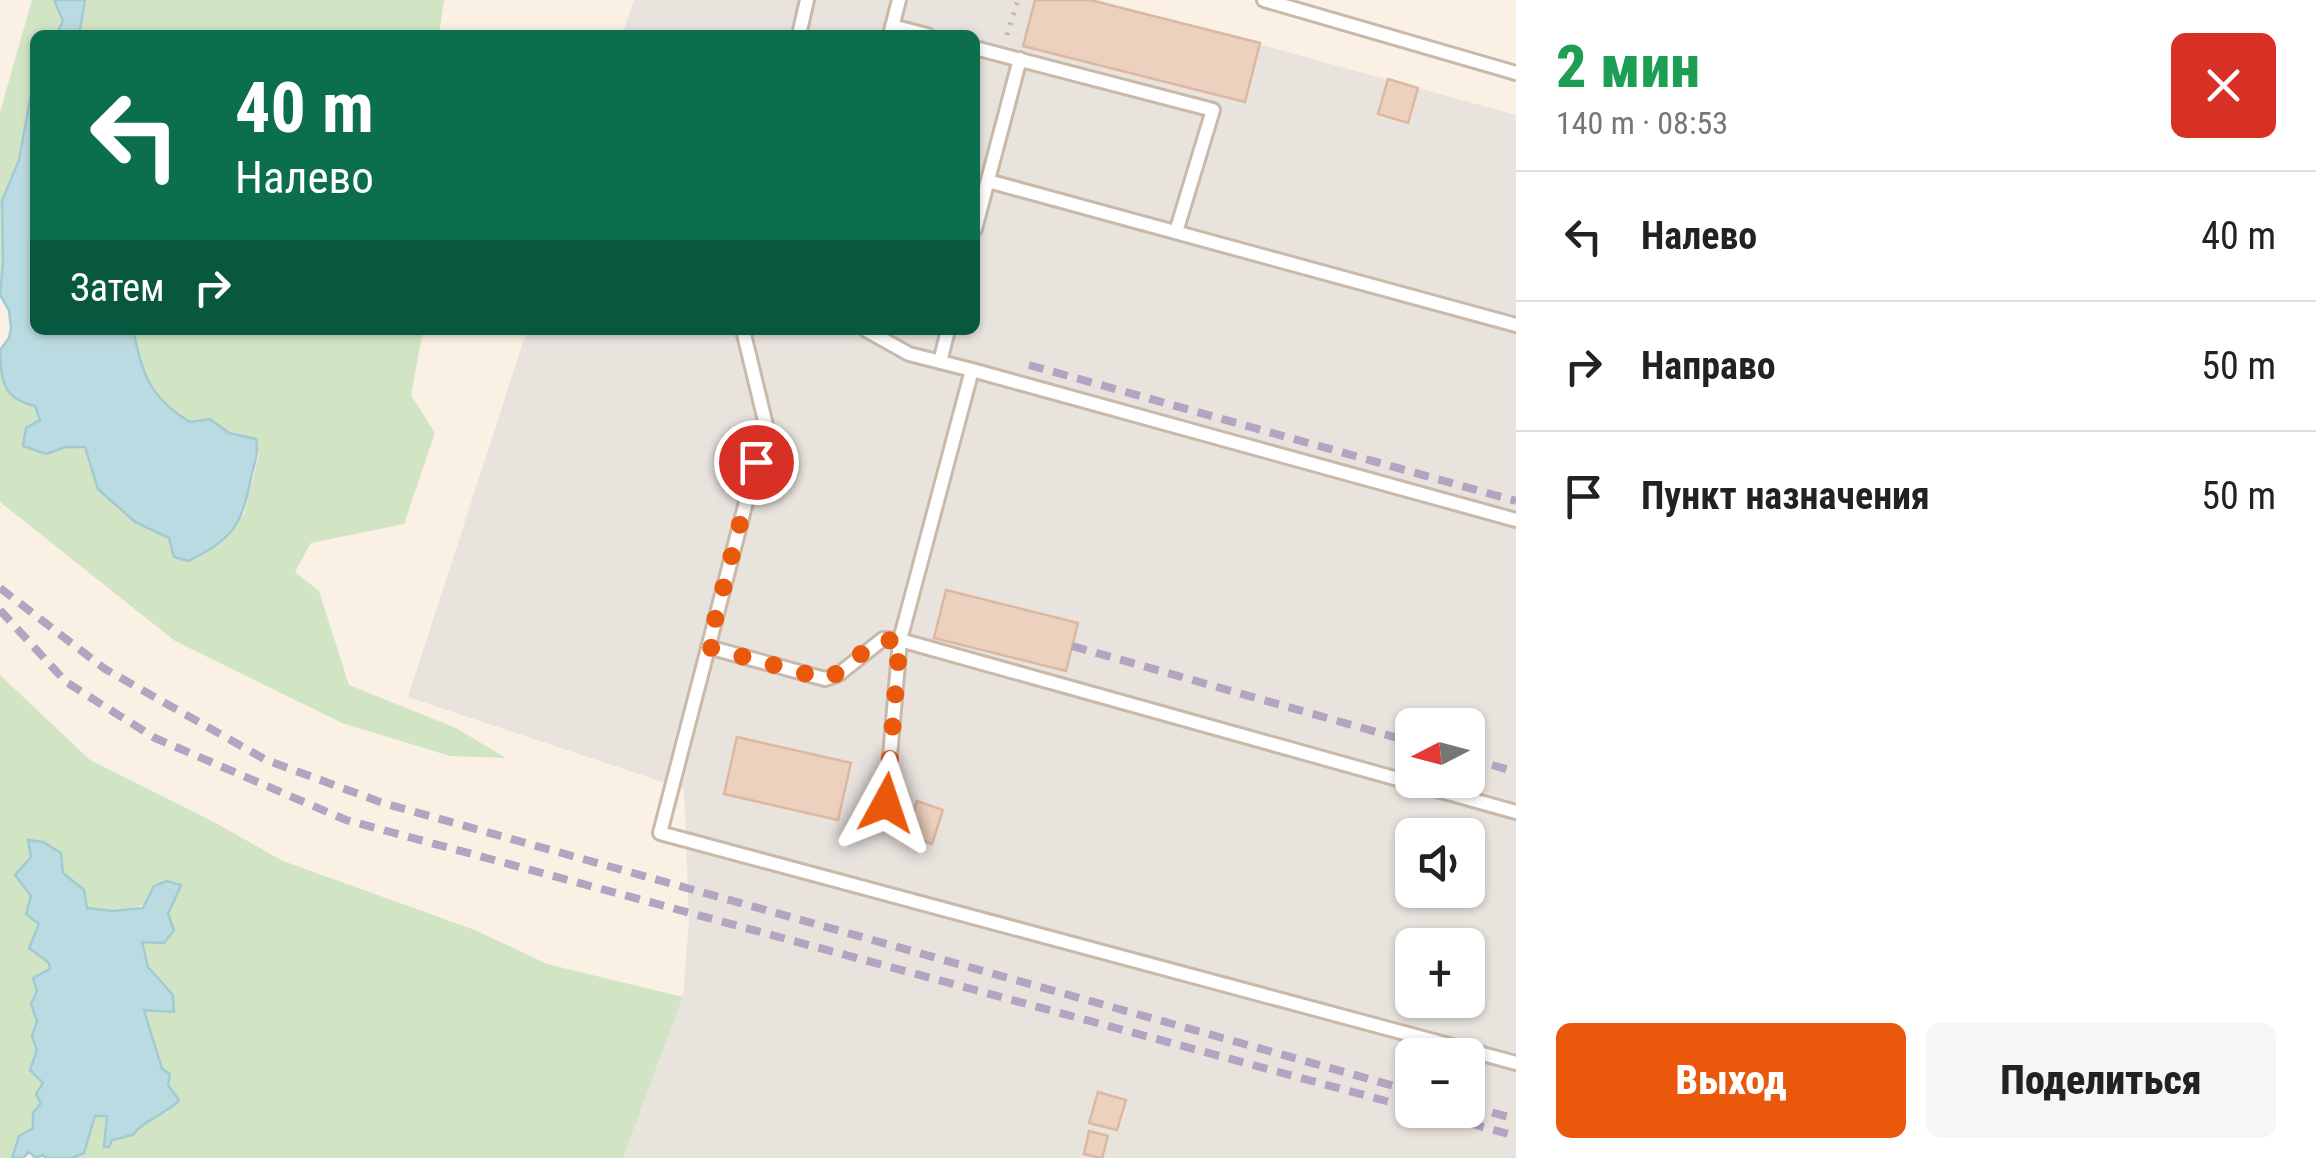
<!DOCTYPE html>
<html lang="ru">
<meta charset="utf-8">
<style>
body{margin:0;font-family:"Roboto Condensed",sans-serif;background:#f6f6f6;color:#222;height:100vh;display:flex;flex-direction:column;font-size:38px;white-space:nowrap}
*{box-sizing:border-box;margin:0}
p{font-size:32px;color:#767676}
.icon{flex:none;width:55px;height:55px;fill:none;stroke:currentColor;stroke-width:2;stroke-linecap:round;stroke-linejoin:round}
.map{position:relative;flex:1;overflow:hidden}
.sheet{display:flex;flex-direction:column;background:#fff;width:800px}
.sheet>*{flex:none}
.banner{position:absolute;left:30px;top:30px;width:950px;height:305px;border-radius:15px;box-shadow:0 2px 8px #0004;background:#0b6e4f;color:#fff;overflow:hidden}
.needle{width:65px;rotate:264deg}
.controls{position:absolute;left:1395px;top:708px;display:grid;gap:20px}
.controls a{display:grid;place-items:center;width:90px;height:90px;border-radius:15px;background:#fff;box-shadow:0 2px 8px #0004;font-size:50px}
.pin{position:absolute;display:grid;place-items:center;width:85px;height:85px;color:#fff;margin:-42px;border:5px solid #fff;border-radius:50%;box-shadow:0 2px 10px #0007}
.me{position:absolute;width:110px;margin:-55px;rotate:5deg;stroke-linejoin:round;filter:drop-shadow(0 0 8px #0008)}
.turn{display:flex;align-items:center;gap:35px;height:210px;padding:0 40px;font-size:45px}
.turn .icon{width:130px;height:130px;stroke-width:2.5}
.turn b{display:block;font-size:70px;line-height:85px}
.then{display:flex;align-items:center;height:95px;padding:0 40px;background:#0003;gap:20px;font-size:38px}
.round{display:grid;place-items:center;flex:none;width:105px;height:105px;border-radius:15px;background:#f6f6f6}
.headline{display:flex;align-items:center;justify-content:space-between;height:170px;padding:0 40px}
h1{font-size:60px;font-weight:800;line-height:75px;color:#1e9e55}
.primary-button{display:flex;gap:20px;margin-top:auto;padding:20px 40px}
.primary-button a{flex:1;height:115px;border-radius:15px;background:#ea580c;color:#fff;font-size:40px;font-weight:800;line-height:115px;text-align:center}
.primary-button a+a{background:#f6f6f6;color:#222}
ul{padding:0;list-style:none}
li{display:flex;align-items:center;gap:30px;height:130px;padding:0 40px;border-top:2px solid #e0e0e0}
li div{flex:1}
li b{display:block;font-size:38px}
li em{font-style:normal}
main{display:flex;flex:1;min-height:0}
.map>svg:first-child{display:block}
</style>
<main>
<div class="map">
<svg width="1516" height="1158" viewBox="0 0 1516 1158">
<rect width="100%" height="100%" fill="#faf1e4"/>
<path fill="#e9e3de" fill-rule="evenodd" d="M634,0H1098L1516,115V1158H623L683,997L689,920L684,789L408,697L527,330H975V35H622ZM1412,725H1468V780H1412ZM1412,835H1468V890H1412ZM1412,945H1468V1000H1412ZM1412,1055H1468V1110H1412Z"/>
<path fill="#d1e5c4" d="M32,0H54L63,21L56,35H35V73L19,160L2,201L3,263L0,281V112Z
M85,0H444L439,35H79Z
M133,330H423L411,395L435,433L404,524L311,543L295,572L319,591L349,685L456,728L506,758L450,756L342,723L175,641L0,502V357L4,387L35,406L46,454L66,447H85L98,489L135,522L169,538L244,515L259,454L210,419L190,422C150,397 142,375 133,330Z
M0,675L90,760L212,821L283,861L475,930L547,964L683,997L623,1158H72L84,1153L95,1116H107L104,1146L112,1140L133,1135L141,1124L168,1112V1085L143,1010L173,995L148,967L142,941L168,914L181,885C143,908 132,913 87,908L84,890L29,841L31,896L39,924L29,948L49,963C49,975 39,981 37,992C31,1021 41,1053 43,1081C44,1098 38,1113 33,1129L19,1136L12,1158H0Z"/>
<path fill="#badbe1" stroke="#a2cad2" stroke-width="2.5" d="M54,0H85L79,35H56L63,21Z
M35,73V330H133C143,375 149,397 190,422L210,419L229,433L256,439C259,455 254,463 251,478C242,524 233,540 188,561L174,557L169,538L135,522L98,489L85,447H66L46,454L23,446L26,428L40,420L35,406C3,399 1,381 0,350L9,338L11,328L9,310L0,295L3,263L2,201L19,160Z
M28,840L43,842L61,853L63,873L84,890L87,908L113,911L143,908L154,886L167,881L181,885L168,914L174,930L164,943L142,942L148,967L173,995L174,1012L144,1010L162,1069L170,1074L168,1085L179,1100C165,1116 145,1118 133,1135L112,1140L109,1147H104L107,1116H95L84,1153L72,1158H46L43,1155L36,1158L29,1152L23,1158H12L19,1136L33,1128V1113L41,1103L36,1094L43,1083L30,1070L37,1050L32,1036L37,1021L31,1004L37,991L33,978L50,969L49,963L29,948L39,924L26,914L31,896L15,875L31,857Z"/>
<path fill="#ecd1be" stroke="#ddb8a0" stroke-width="2.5" d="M1035,0H1090L1260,43L1245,102L1023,46Z
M1388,79L1418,88L1408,123L1378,114Z
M946,590L1078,623L1066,671L934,638Z
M737,737L851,763L838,820L724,794Z
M917,801L943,810L932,844L906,835Z
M1098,1092L1126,1100L1117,1130L1089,1123Z
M1089,1131L1108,1136L1102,1158L1084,1154Z"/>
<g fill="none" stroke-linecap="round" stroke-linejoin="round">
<g stroke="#c9b9ab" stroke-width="18">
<path id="lane" d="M1264,0L1516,73
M892,26L927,35
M799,35L807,0
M890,35L899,0
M975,48L1213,110L1176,232
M988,181L1516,325
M975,229L1020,59
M743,330L766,425L660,833L1516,1063
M866,330L909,354L972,370L900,640L886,803
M940,362L948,330
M972,370L1516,520
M708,647L825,679L839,674L883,639L900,640L1516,812"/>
</g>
<path stroke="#d1b4a2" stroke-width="5" stroke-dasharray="2.5 8" stroke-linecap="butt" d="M1007,35L1018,0"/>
<use href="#lane" stroke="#fff" stroke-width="12"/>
<path stroke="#b4a4c1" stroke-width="8" stroke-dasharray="15 10" stroke-linecap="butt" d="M1029,365L1516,501
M0,588L105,669L266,760L383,803L1412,1091
M0,610L66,682L155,738L346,820L1412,1108
M1072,646L1412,742
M1468,758L1516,772
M1468,1106L1516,1119
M1421,1110L1516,1136"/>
</g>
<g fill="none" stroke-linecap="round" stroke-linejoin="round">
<path stroke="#ea580c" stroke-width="18" stroke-dasharray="0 32.4" d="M756,462L708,647L825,679C857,667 863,638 900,640L886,803"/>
</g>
</svg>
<div class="controls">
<a><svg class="needle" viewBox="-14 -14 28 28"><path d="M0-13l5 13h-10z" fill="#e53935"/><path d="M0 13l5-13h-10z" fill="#767676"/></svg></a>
<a><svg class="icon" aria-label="sound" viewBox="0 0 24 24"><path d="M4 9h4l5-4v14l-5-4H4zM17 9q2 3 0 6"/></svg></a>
<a>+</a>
<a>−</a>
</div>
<div class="pin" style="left:756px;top:462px;background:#d93025"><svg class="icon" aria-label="arrive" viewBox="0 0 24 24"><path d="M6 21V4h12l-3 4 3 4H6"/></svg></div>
<svg class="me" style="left:886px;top:803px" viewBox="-20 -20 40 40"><path d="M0-17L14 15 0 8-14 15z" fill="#ea580c" stroke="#fff" stroke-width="4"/></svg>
<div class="banner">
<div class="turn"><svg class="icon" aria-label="left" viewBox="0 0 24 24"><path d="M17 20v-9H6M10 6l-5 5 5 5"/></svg><div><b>40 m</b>Налево</div></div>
<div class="then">Затем<svg class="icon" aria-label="right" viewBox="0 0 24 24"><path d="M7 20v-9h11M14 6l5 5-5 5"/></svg></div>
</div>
</div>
<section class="sheet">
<div class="headline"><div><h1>2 мин</h1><p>140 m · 08:53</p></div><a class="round" style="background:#d93025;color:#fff"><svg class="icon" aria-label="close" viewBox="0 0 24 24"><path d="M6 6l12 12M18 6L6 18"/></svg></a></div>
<ul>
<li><svg class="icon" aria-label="left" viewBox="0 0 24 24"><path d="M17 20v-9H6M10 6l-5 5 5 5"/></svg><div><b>Налево</b></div><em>40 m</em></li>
<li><svg class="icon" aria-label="right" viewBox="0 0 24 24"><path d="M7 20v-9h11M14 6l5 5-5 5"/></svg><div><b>Направо</b></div><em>50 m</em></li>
<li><svg class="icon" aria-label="arrive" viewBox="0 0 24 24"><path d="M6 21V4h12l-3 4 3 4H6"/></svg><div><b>Пункт назначения</b></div><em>50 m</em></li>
</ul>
<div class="primary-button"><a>Выход</a><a>Поделиться</a></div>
</section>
</main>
